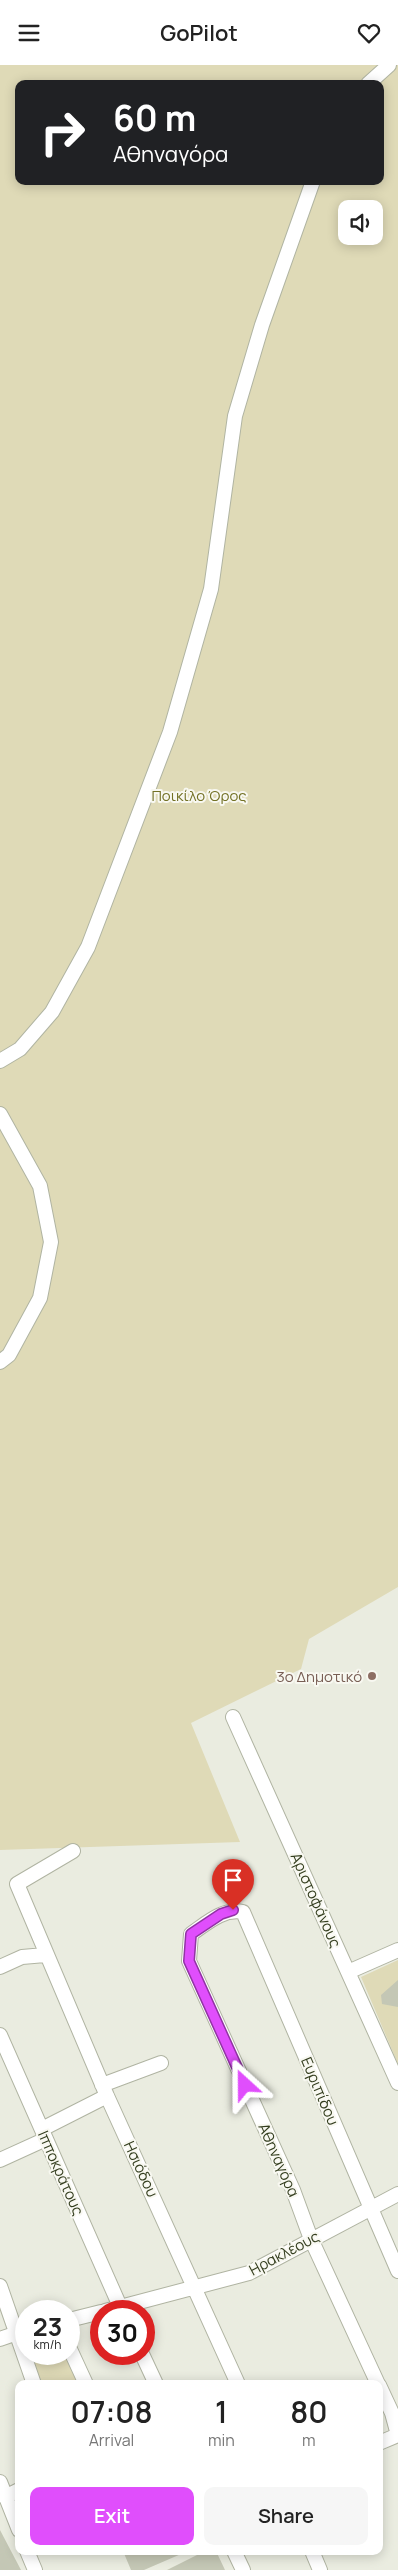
<!DOCTYPE html>
<meta charset="utf-8">
<style>
body{margin:0;font-family:Manrope,sans-serif;background:#f6f6f6;color:#222;height:100vh;display:flex;flex-direction:column;font-size:19px;white-space:nowrap}
*{box-sizing:border-box;margin:0}
p{font-size:16px;color:#767676}
.icon{flex:none;width:28px;height:28px;fill:none;stroke:currentColor;stroke-width:2;stroke-linecap:round;stroke-linejoin:round}
.map{position:relative;flex:1;overflow:hidden}
.details{position:absolute;left:15px;top:2315px;width:368px;height:175px;display:flex;flex-direction:column;background:#fff;border-radius:10px;box-shadow:0 2px 12px #0003}
.details>*{flex:none}
.guide{position:absolute;left:15px;top:15px;width:369px;height:105px;border-radius:10px;box-shadow:0 2px 12px #0003;background:#202124;color:#fff;overflow:hidden}
.controls{position:absolute;left:338px;top:135px;display:grid;gap:10px}
.controls a{display:grid;place-items:center;width:45px;height:45px;border-radius:10px;background:#fff;box-shadow:0 2px 12px #0003;font-size:25px}
.speed{position:absolute;left:15px;top:2235px;display:flex;gap:10px;font-size:25px;font-weight:700;text-align:center}
.speed>*{display:grid;place-content:center;width:65px;height:65px;border-radius:50%;background:#fff;box-shadow:0 2px 12px #0003;line-height:1}
.speed small{font-size:12px;font-weight:400}
.speed .limit{border:8px solid #d22;background:#fff;color:#111}
.pin{position:absolute;display:grid;place-items:center;width:42px;height:42px;color:#fff;margin:-51px -21px;border-radius:50% 50% 50% 0;rotate:-45deg;box-shadow:0 0 5px #0007}
.pin .icon{rotate:45deg}
.me{position:absolute;width:55px;margin:-28px;rotate:336deg;stroke-linejoin:round;filter:drop-shadow(0 0 4px #0008)}
.turn{display:flex;align-items:center;gap:18px;height:105px;padding:0 15px;font-size:22px}
.turn .icon{width:65px;height:65px;stroke-width:2.5}
.turn b{display:block;font-size:35px;line-height:42px}
.eta{display:flex;justify-content:space-evenly;align-items:center;height:85px;text-align:center}
.eta b{font-size:30px;font-weight:600;line-height:35px}
.action{display:flex;gap:10px;margin-top:auto;padding:10px 15px}
.action a{flex:1;height:58px;border-radius:10px;background:#e04efc;color:#fff;font-size:20px;font-weight:600;line-height:58px;text-align:center}
.action a+a{background:#f6f6f6;color:#222}
header{display:flex;justify-content:space-between;align-items:center;height:65px;padding:0 15px;background:#fff;font-size:22px;font-weight:600}
.map>svg:first-child{display:block}
</style>
<header><svg class="icon" aria-label="menu" viewBox="0 0 24 24"><path d="M4 6h16M4 12h16M4 18h16"/></svg>GoPilot<svg class="icon" aria-label="heart" viewBox="0 0 24 24"><path d="M12 20l-8-8c-3-5 5-10 8-4 3-6 11-1 8 4z"/></svg></header>
<div class="map">
<svg width="398" height="2505" viewBox="0 0 398 2505">
<rect width="100%" height="100%" fill="#eaece0"/>
<path fill="#dfdab7" fill-rule="evenodd" d="M0,0H398V1522L309,1574L301,1604L191,1658L240,1777L0,1785ZM19,19H380V116H19ZM346,144H374V171H346Z
M398,1895V1999L361,1912Z
M26,2264V2289H69L88,2319H38L17,2267Z"/>
<path fill="#c4c7b5" d="M398,1915V1942L382,1939L381,1930Z
M0,2465L21,2505H0Z
M123,2486H188L144,2505H131Z
M205,2486H216L225,2505H167Z"/>
<g fill="none" stroke-linecap="round" stroke-linejoin="round">
<g stroke="#b0b4a2" stroke-width="16">
<path id="street" d="M368,19L389,0
M0,996L20,984L52,947L88,882L170,667L211,524L235,351L262,260L313,116
M0,1049L40,1121L51,1177L40,1233L9,1290L0,1297
M233,1652L398,2018
M73,1786L17,1819L107,2031L238,2319
M0,1902L22,1892L45,1890
M348,1907L398,1885
M0,1970L122,2246
M102,2020L161,1998
M42,2064L107,2031
M0,2095L46,2074
M0,2221L34,2319
M105,2246L249,2208L398,2129
M69,2255L101,2247
M0,2274L26,2265
M69,2282L86,2319
M142,2289L156,2319
M378,2319L311,2174L293,2125L189,1896L191,1869C207,1858 223,1843 243,1847L398,2206
M379,2320L392,2348L398,2370
M379,2378L398,2370
M0,2417L19,2465
M5,2432L19,2425
M27,2486L35,2505
M234,2486L243,2505
M312,2486L320,2505"/>
</g>
<use href="#street" stroke="#fff" stroke-width="14"/>
</g>
<g fill="none" stroke-linecap="round" stroke-linejoin="round">
<g stroke="#9233a4" stroke-width="12">
<path id="route" d="M233,1845L221,1849L191,1869L189,1896L245,2020"/>
</g>
<use href="#route" stroke="#e04efc" stroke-width="9"/>
</g>
<circle fill="#8d6e63" stroke="#f8f8f1" stroke-width="2" cx="372" cy="1611" r="5"/>
<g text-anchor="middle" dominant-baseline="central" stroke-width="4" stroke-linejoin="round" paint-order="stroke">
<g font-size="15" fill="#737125" stroke="#f8f8f1">
<text x="199" y="730">Ποικίλο Όρος</text>
</g>
<g font-size="15" fill="#785e54" stroke="#f8f8f1" text-anchor="end">
<text x="362" y="1611">3ο Δημοτικό</text>
</g>
<g font-size="15" fill="#343e1f" stroke="#f8f8f1">
<text transform="translate(316 1835) rotate(66)">Αριστοφάνους</text>
<text transform="translate(320 2026) rotate(67)">Ευριπίδου</text>
<text transform="translate(279 2095) rotate(66)">Αθηναγόρα</text>
<text transform="translate(141 2104) rotate(65)">Ησιόδου</text>
<text transform="translate(61 2108) rotate(66)">Ιπποκράτους</text>
<text transform="translate(284 2188) rotate(-28)">Ηρακλέους</text>
</g>
</g>
</svg>
<div class="controls">
<a><svg class="icon" aria-label="sound" viewBox="0 0 24 24"><path d="M4 9h4l5-4v14l-5-4H4zM17 9q2 3 0 6"/></svg></a>
</div>
<div class="speed"><div>23<small>km/h</small></div><div class="limit">30</div></div>
<div class="pin" style="left:233px;top:1845px;background:#d93025"><svg class="icon" aria-label="arrive" viewBox="0 0 24 24"><path d="M6 21V4h12l-3 4 3 4H6"/></svg></div>
<svg class="me" style="left:245px;top:2020px" viewBox="-20 -20 40 40"><path d="M0-17L14 15 0 8-14 15z" fill="#e04efc" stroke="#fff" stroke-width="4"/></svg>
<div class="guide">
<div class="turn"><svg class="icon" aria-label="right" viewBox="0 0 24 24"><path d="M7 20v-9h11M14 6l5 5-5 5"/></svg><div><b>60 m</b>Αθηναγόρα</div></div>
</div>
<section class="details">
<div class="eta">
<div><b>07:08</b><p>Arrival</p></div>
<div><b>1</b><p>min</p></div>
<div><b>80</b><p>m</p></div>
</div>
<div class="action"><a>Exit</a><a>Share</a></div>
</section>
</div>
